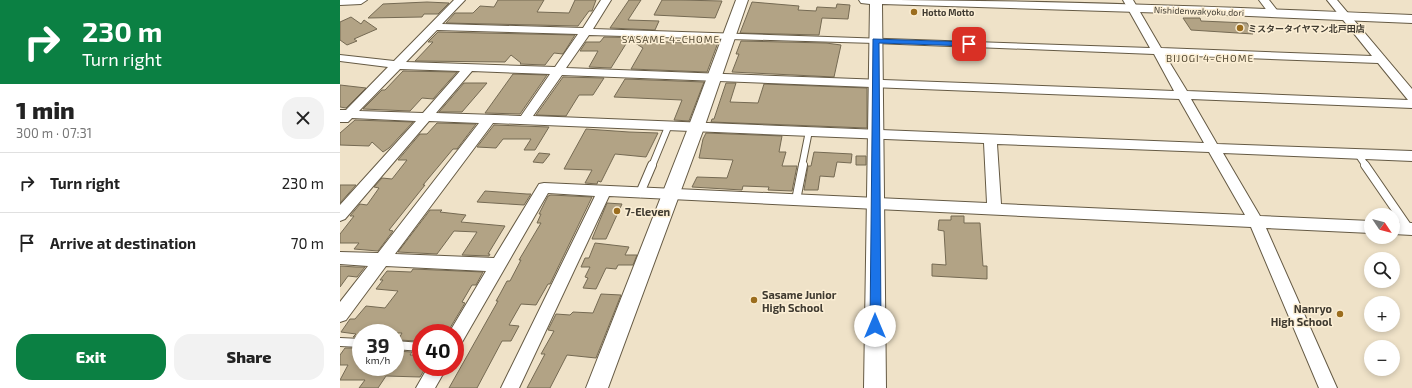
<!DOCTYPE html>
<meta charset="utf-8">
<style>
body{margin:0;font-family:"Exo 2","Noto Sans JP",sans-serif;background:#f2f2f2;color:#222;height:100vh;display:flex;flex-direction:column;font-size:15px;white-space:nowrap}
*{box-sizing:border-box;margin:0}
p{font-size:13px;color:#767676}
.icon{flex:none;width:22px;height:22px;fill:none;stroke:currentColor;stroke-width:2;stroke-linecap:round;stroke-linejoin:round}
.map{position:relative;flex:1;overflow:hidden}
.panel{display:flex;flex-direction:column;background:#fff;width:340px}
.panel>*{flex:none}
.guide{background:#0b8043;color:#fff;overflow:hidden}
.needle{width:26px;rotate:125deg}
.buttons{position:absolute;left:1024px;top:208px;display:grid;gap:8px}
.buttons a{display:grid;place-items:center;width:36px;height:36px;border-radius:50%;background:#fff;box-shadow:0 2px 6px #0003;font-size:20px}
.speed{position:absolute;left:12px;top:324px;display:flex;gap:8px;font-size:20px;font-weight:700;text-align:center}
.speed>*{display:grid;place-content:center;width:52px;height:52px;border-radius:50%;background:#fff;box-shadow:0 2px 6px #0003;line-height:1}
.speed small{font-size:10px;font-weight:400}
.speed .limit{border:6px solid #d22;background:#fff;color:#111}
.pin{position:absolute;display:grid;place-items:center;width:34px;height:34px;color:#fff;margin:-17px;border-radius:8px;box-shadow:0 2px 6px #0006}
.me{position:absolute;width:44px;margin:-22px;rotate:0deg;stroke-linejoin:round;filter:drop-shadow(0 0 3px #0008)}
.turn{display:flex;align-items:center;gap:14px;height:84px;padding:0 16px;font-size:18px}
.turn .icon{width:52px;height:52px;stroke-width:2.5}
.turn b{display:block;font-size:28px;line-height:34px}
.round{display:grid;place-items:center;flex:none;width:42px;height:42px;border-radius:16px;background:#f2f2f2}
.head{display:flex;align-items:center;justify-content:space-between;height:68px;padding:0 16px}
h1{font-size:24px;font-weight:800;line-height:30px}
.button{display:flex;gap:8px;margin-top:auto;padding:8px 16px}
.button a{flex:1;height:46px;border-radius:16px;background:#0b8043;color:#fff;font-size:16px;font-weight:800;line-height:46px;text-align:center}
.button a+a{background:#f2f2f2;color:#222}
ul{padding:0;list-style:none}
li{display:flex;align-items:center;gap:12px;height:60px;padding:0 16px;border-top:1px solid #e0e0e0}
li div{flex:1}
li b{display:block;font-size:15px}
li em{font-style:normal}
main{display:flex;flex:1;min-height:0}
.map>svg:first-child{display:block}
</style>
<main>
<section class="panel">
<div class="guide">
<div class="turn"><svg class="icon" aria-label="right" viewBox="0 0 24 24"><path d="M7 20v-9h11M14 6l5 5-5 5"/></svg><div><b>230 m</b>Turn right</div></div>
</div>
<div class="head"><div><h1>1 min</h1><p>300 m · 07:31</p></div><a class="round"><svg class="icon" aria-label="close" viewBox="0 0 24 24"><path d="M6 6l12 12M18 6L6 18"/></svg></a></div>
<ul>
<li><svg class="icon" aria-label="right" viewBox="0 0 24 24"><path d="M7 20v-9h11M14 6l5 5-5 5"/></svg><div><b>Turn right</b></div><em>230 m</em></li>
<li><svg class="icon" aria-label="arrive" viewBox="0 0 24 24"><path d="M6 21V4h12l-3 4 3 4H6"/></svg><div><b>Arrive at destination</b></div><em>70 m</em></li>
</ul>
<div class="button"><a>Exit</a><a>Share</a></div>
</section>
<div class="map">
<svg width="1072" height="388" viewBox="0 0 1072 388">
<rect width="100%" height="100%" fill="#efe2c8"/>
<path fill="#b2a385" stroke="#756a53" d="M158,0H204L197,12L229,13L235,0H256L252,11H249L238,26L106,23L115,13H133L140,6L154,7Z
M289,0H301L288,20L319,21L315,30L270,28Z
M322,0H340L382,1L375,18L314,15Z
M87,2L109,3L98,14H84L82,17L28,18L43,4Z
M412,2L459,6L458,10L476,11L477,7L496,8L497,4L510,5L508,19L482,18L479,35L400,33Z
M11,17L21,24L24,20L37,29L14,39L17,41L7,45L0,40V22Z
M843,18H860L861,21L907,23L913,34L851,30Z
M98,32L235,35L223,54L214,53L205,65L180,64L181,63L171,55L165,62L75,61L93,42H88Z
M264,37L310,38L308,41L350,43L351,39L379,40L367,72L291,69L303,48L289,39L271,68L249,67L258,51H240L246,42H260Z
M401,41L486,43L501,45L494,77L392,72L399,54H396Z
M63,71L117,72L93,99L82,98L70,111L23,109L42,90H45Z
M173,74L207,75L180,114L145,113Z
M223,77L264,78L253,95H239L226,116L196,115Z
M285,79L364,82L349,121L334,120L342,100L274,97Z
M124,83H147L122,112H99Z
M386,83H396L390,102L418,103L424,84L527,88V128L371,122L372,119H374Z
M0,85L26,88L6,108L0,107Z
M15,120L73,122L49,148L43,152L32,142L29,146L0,145V133Z
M97,123L136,124L117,149H113L83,185H85L49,230L53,231L38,251L14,249L19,243H0V234L14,216H10L20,204L27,205L39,188L34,187L42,178L52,179L67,160H58L80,134H87Z
M154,125L209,127L195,150H184L191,139H163L156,148L137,147Z
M246,129L289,132L318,133L306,157L275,154L261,182L258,181L257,184L245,183L252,170L224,169Z
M366,133L442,136L439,152H446L442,166H457L452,191L428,190L429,187L403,186L402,190L352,187L357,177L387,178L393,160L359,158L363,139Z
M474,152L512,154L511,163L497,162L494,177L480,176L478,190H464L468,166H471Z
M199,153L210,154L203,163L193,162Z
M516,156H526V165H516Z
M0,185H16L0,203Z
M145,191L187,194H191L184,205L137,202Z
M211,195L252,197L210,284H208L196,305L181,304L169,325L179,326L171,341H162L137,388H109L158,301H156L160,294L167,281H170L181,260H179L201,223H197L201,214H199L208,196Z
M267,203L282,204L266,239H252Z
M90,210H102L100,212L126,215L121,222L165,226L148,254H150L149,256L122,255L137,232L114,231L97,254L58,252Z
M611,216H624V223H640L643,266H647V279L592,276V264L606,265L604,231L598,230L599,220H611Z
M255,243L289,247L285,255H297L293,265H278L276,269L266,268L256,289L243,288L248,278L245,277L250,267H241L245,258H249Z
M0,266L16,267H25L17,277L8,276L0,287Z
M73,269L143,272L136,285H132L122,302L125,303L107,333H81L78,341L58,340L62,333H21V337H13L16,334L1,332L10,319H15L26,306L45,308L58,291L36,289L43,280H40L47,271L71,272Z
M261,294L281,295L256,358L227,355L210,388H187L205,354H201L214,331L208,330L216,314L230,315L233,312L253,313Z
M5,348H21V367H55V351L72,352L70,355H81V367H86L80,377L46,376L38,388H19L25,380H0L8,365H0V355Z"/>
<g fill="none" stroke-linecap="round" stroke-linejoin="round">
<g stroke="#655a44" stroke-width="8">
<path id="service-far1" d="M1018,154L1026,166
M312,166L328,127
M462,166L469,131"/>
</g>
<g stroke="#655a44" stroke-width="10">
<path id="service" d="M1025,165L1069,229
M300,193L312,165
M456,200L463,165
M0,342L21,343
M55,345L81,347"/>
</g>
<g stroke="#655a44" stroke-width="2">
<path id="minor" d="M114,0H125L102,24L243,28L261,0H271L253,29L810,48L783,0H793L821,48L1032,56L987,0H997L1072,89V108L851,99L877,144L1072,151V161L883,153L920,216L1031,221V233L926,228L997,388H979L911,227L269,196L179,388H161L255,196L208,193L121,344L115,346V333H109L146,271L46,266L6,320L0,322V302L28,266L0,264V252L38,253L139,123L89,121L5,219L0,221V205L76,121L12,118L8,122H0V110H6L48,67L0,61V55L54,61ZM97,30L238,34L215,67L66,62ZM249,35L535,43L814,54L834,91L226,68ZM825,55L1038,63L1068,100L847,91ZM60,69L120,71L83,113L19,111ZM132,71L210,74L181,116L96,113ZM222,75L839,99L864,143L193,116ZM153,123L644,143L647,203L204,183L199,184L154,258L55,254ZM657,144L869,152L905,215L661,204Z
M919,0H929L940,14L939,16H931Z
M1053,222L1072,223V235L1053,234Z
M88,367H107L95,388H76Z"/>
</g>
<g stroke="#655a44" stroke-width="2">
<path id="tertiary" d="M0,0H27L21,4L0,5Z
M396,0H408L364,128L268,388H246L348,128Z
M519,0C704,0 888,7 1072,15V23L863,14L542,4L546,388H524L530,4L521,3Z"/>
</g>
<use href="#service-far1" stroke="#fff" stroke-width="6"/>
<use href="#service" stroke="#fff" stroke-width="8"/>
<use href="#minor" fill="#fff" fill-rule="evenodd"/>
<use href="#tertiary" fill="#fff" fill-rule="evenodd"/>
</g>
<path fill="#1a73e8" stroke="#114b97" d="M533,39L629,42L633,44L629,46L539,43L541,326L539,330L535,331L532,330L530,326Z"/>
<g fill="#9b6d1e" stroke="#fcefd5" stroke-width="1.5">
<circle cx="574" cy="12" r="4"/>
<circle cx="900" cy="28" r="4"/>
<circle cx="277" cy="211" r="4"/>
<circle cx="414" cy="300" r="4"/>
<circle cx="1000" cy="314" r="4"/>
</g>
<g text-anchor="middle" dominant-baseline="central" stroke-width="3" stroke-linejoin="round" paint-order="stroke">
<g font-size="9" fill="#403b31" stroke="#fcefd5">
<text transform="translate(859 11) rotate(2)">Nishidenwakyoku dori</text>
</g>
<g font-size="9" font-weight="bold" fill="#403b31" stroke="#fcefd5" text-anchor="start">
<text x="582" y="12">Hotto Motto</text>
<text x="908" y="28">ミスタータイヤマン北戸田店</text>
</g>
<g font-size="10" letter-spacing="1" fill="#514731" stroke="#fcefd5">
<text x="331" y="39">SASAME 4-CHOME</text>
<text x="870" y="58">BIJOGI 4-CHOME</text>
</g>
<g font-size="11" font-weight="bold" fill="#403b31" stroke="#fcefd5" text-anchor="start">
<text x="285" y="211">7-Eleven</text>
<text x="422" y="294">Sasame Junior<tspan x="422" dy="13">High School</tspan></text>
<text x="992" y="308" text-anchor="end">Nanryo<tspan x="992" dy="13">High School</tspan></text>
</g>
</g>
</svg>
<div class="buttons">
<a><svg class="needle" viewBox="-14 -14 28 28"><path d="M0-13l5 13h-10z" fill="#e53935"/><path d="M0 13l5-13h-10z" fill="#767676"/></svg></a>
<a><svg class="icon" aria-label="search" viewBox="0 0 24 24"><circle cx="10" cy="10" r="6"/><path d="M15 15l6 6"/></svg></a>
<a>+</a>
<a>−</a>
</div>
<div class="speed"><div>39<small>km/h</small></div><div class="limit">40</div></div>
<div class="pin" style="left:629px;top:44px;background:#d93025"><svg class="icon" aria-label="arrive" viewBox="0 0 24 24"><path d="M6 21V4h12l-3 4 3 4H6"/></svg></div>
<svg class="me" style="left:535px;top:326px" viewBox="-20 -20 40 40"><circle r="19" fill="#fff"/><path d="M0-13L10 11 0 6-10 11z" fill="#1a73e8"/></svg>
</div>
</main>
